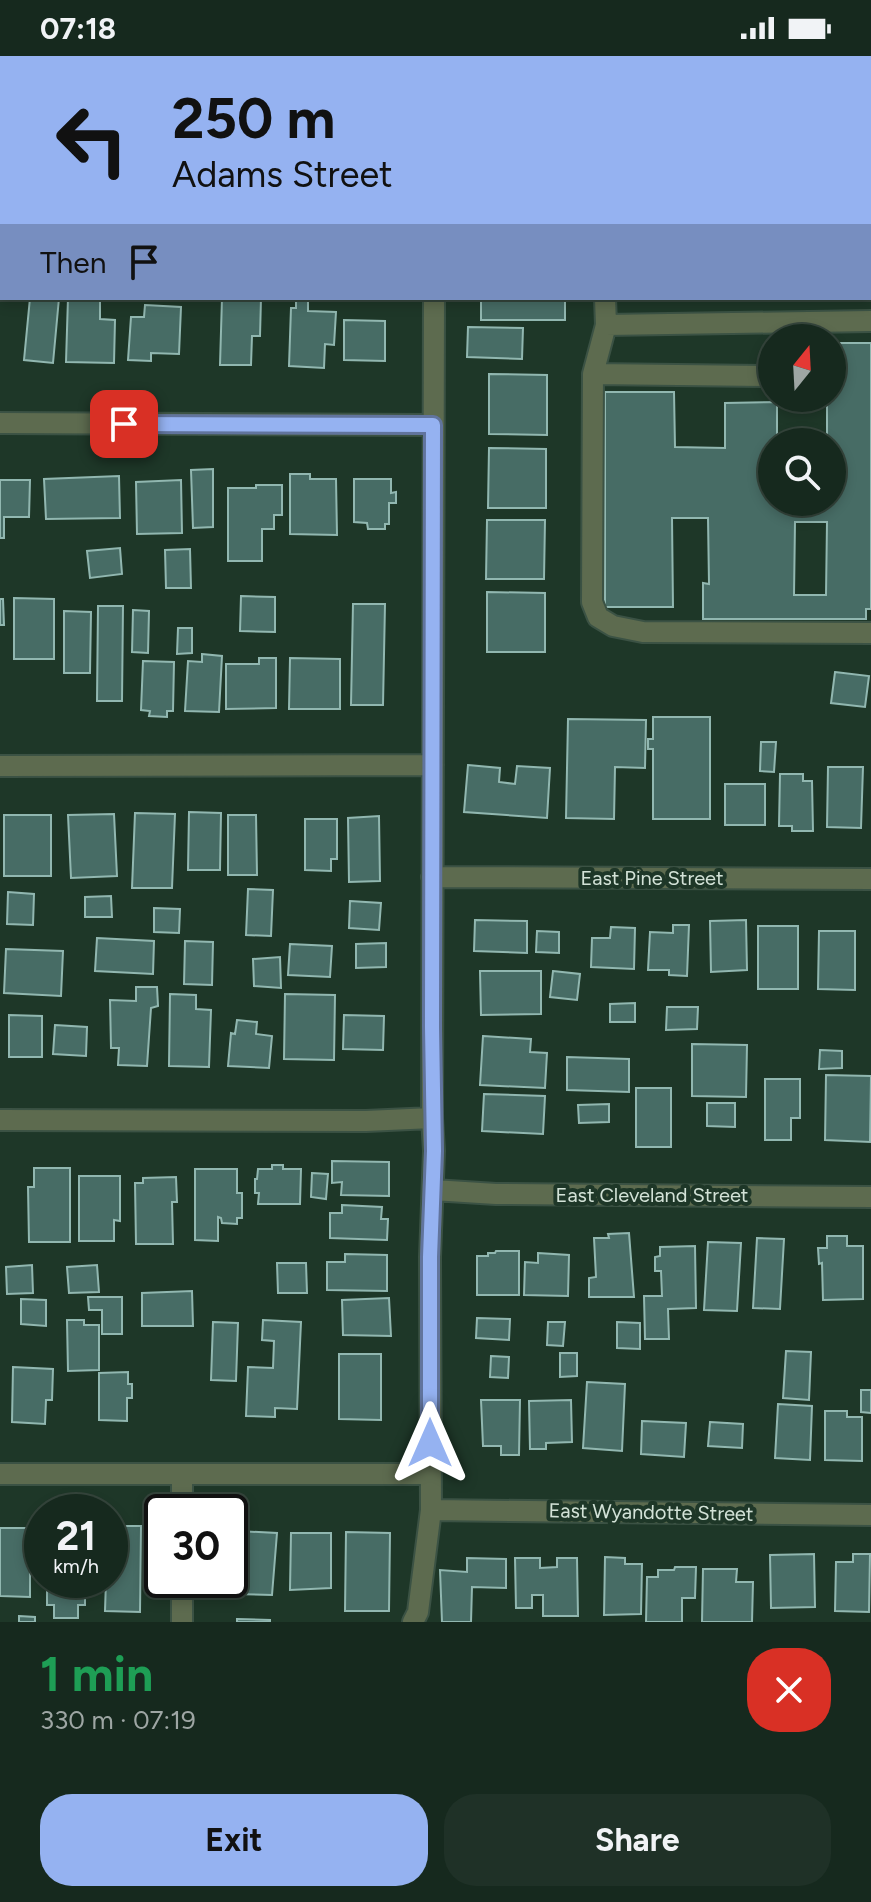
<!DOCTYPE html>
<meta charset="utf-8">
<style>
body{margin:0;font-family:Figtree,sans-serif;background:#1f3127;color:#f1f3f6;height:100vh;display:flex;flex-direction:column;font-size:30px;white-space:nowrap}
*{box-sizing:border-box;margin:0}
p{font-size:26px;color:#9ea6a4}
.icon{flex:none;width:44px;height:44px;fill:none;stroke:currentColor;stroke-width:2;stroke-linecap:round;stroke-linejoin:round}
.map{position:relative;height:1566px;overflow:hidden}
.drawer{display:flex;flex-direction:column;background:#16291e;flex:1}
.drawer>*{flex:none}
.banner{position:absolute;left:0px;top:0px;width:872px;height:244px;box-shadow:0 4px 12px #0003,0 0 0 2px #35453c;background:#95b2f1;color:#111;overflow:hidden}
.needle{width:52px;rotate:18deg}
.controls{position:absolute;left:758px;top:268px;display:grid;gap:16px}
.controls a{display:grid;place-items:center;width:88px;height:88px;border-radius:50%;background:#16291e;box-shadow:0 4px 12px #0003,0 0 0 2px #35453c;font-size:40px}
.speed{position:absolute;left:24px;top:1438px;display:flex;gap:16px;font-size:40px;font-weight:700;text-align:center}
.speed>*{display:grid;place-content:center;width:104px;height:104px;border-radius:50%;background:#16291e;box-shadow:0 4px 12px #0003,0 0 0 2px #35453c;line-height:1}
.speed small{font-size:20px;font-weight:400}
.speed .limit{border:4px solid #111;border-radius:12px;background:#fff;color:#111}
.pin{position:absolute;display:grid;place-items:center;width:68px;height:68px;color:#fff;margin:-34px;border-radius:16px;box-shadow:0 4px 12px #0006}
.me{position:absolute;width:88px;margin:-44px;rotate:0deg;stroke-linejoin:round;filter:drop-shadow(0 0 6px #0008)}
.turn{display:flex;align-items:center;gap:28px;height:168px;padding:0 40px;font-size:36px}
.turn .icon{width:104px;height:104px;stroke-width:2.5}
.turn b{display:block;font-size:56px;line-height:68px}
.then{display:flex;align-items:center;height:76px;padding:0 40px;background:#0003;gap:16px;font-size:30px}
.round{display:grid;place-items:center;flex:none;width:84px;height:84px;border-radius:32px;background:#1f3127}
.headline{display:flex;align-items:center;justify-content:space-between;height:136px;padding:0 40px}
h1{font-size:48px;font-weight:700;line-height:60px;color:#1e9e55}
.button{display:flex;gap:16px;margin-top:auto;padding:16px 40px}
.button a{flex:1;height:92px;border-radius:32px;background:#95b2f1;color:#111;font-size:32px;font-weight:700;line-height:92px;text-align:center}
.button a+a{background:#1f3127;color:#f1f3f6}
.status{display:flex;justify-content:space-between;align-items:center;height:56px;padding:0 40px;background:#16291e;direction:ltr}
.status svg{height:22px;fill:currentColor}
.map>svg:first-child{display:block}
</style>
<div class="status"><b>07:18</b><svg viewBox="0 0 49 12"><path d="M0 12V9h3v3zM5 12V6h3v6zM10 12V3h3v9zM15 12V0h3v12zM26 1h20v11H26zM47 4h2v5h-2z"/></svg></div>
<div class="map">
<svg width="871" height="1566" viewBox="0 0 871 1566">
<rect width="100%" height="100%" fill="#1e3728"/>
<path fill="#476c65" stroke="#91b7b0" stroke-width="2" fill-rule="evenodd" d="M45,0H84V2H45Z
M97,0H137V2H97Z
M165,0H200V2H165Z
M230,0H269V2H230Z
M281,0H327V2H280Z
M346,0H384V2H346Z
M625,0H663L662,2H625Z
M715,0H754V2H715Z
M820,0H854V2H820Z
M30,242H59L53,307L24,304Z
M68,242H100V263L115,264L114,307L66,306Z
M222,242H261L260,280H252L251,309H220Z
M296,242H308V255L336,256L334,289L325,288L324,312L289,310L291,252H296Z
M481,242H565V264H481Z
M145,249L181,251L179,298L151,297V305L128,304L131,261H144Z
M344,264L385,265V305L344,304Z
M468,271L523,272L522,303L467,301Z
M832,287H871V553H866V563H703V527L709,528L708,462H672L673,551H605V336H674L675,391L725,392V347L777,346V386H772V446H832V386H827V342H832ZM795,466H827L826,539H794Z
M489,318L547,319V379L489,378Z
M489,392L546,393V452H488Z
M213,413V471L193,472L191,414Z
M290,418H310V423H336L337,479L290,478Z
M119,420L120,462L46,463L44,423Z
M354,423H391V437L396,436V447H389V468H385V473H368L367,467L354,466Z
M0,424H30L29,461H4V482H0Z
M181,424L182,477L137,478L136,426Z
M256,429H282V459H274V473H262V505H228V432H256Z
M487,464H545L544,523H486Z
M120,492L122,518L90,522L87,495Z
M190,493L191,532H166L165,494Z
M487,536L545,537V596H487Z
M241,540L275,541V576L240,575Z
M14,542L54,543V603H14Z
M0,543H3L4,569H0Z
M353,548H385L383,649H351Z
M98,550H123L122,645H97Z
M133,554L149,555L148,597L132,596Z
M64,555L91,556L90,617H64Z
M178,572H192V597L177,598Z
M202,598L222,600L219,656L185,655L188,605L202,606Z
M259,602H276V652L226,653V608H259Z
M290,602L340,603V653H289Z
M143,605L174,606L173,655H167V661L149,660L150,655L141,654Z
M835,616L869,620L865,651L831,647Z
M653,661H710V763H653V693H648V683H653Z
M568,663L646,664L645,712L615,711L614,763L566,762Z
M761,686H776L774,716L760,715Z
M468,709L500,712L499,726L515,728L517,710L550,712L547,762L464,756Z
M828,711H863L861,772L827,771Z
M780,718H803V725H812L813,775H792V770H779Z
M725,728H765V769H725Z
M189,756L221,757L220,814H188Z
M135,757L175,758L172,832H132Z
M114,758L117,820L71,822L68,759Z
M4,759H51V820H4Z
M228,759H256L257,819H228Z
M379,760L380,825L349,826L348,762Z
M305,763H337V803H331V815L305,814Z
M248,833L273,834L271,880L246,879Z
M8,836L34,838L33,869L7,868Z
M111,840L112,861H85V841Z
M350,845L381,847L379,874L349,872Z
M154,852L180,853L179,877L154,876Z
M475,864L527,865V897L474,895Z
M746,864L747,914L711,916L710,865Z
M673,869H689L687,920L669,919V914H648L650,876L673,877Z
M758,870H798V933H758Z
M611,871L635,872L634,913L591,911L592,882H610Z
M537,875L559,876V897L536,896Z
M819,875H855V934L818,933Z
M97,882L154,885L153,918L95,915Z
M185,885L213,886L212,929L184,928Z
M386,887V911L356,912V888Z
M290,888L332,890L330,921L288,919Z
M6,893L63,895L61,940L4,937Z
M280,901L281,932L254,930L253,903Z
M480,915H541V958L481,959Z
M553,915L580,918L577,944L550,941Z
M136,931H157L158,950L151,952L147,1010L118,1009L119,992H111L110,944L136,945Z
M170,938L196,939V953L211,954L209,1011L169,1010Z
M285,938L335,939L334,1004L284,1003Z
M635,947V966H610V948Z
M667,951H698L697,973L666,974Z
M9,959L42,960V1001H9Z
M344,959L384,960L383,994L343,993Z
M237,964L257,966L256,978L272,980L269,1012L228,1010L231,977L235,978Z
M55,969L87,971L86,1000L53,998Z
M483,980L531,983L530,996L547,997L545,1032L480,1029Z
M692,988L747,989L746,1041L692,1040Z
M820,994L842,995V1012L819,1013Z
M567,1001L629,1003V1036L567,1034Z
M826,1019L871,1020L870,1086L825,1084Z
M765,1023H800V1062H791V1084H765Z
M636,1032H671V1091H636Z
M484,1038L545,1040L543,1078L482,1075Z
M707,1047H735V1071L707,1070Z
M609,1048V1066L579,1067L578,1049Z
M332,1105L389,1106V1140L341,1139L342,1126L332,1127Z
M272,1109H283V1113H301L300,1148H258L259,1137H255V1123H257L258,1113H272Z
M34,1112H70V1186H29L28,1131H34Z
M195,1113H237V1137H242V1162H237V1168L222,1167L221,1162L218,1161V1185L195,1184Z
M312,1117L328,1118L326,1143L311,1141Z
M79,1120H120V1165L114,1164V1185H79Z
M176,1121L177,1146H172L173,1188H136L135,1127H143V1122Z
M342,1149L382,1151L381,1163H388L387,1184L330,1182V1157H342Z
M629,1177L634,1241H589V1222L596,1221L594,1182H609L608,1178Z
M827,1180H847V1190H863V1243L823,1244L822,1207L819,1208L818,1192H827Z
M757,1182L784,1183L780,1253L753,1252Z
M708,1186L741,1187L737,1255L704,1254Z
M695,1190L696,1252L668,1253L669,1283H645L644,1240H662L661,1215H655V1201L660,1200V1191Z
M496,1195H519V1239H477V1200H488V1197H495Z
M538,1197L569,1199L568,1240L524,1239L525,1206L538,1207Z
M345,1198L387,1199V1235L327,1234V1206H345Z
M277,1207H306L307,1237H278Z
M32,1209L33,1237L7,1238L6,1211Z
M97,1209L99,1236L69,1237L67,1211Z
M192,1235L193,1270H142V1237Z
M88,1241H122V1278H102V1254H89Z
M389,1242L391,1280L343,1279L342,1244Z
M21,1243L46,1244V1270L21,1268Z
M477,1262L510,1263L509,1284L476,1282Z
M67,1264H84V1269H99V1314L68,1315Z
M263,1264L301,1266L297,1353L275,1352V1361L246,1360L248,1311L273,1312L274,1285L262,1284Z
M213,1266L238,1267L236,1325L211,1324Z
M548,1266H565L563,1290L547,1289Z
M617,1266L640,1267V1293L617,1292Z
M786,1295L811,1296L809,1344L783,1342Z
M560,1297H577V1320L560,1321Z
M339,1298H381V1364L339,1363Z
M491,1300L509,1301L508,1322L490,1321Z
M13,1311L53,1313L52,1344H46L45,1368L12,1366Z
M128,1316V1328H132V1342H127V1365L99,1364V1317Z
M587,1326L625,1328L622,1395L583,1392Z
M861,1334H871V1357L861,1356Z
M481,1344H520L519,1399H501V1390H483Z
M571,1344L572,1386L546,1387V1393H530L529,1345Z
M778,1348L812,1350L810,1404L775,1402Z
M825,1355H847V1361H862V1405L825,1404Z
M642,1365L686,1367L684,1401L641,1398Z
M710,1366L743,1368L742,1392L708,1390Z
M110,1470H141L140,1556L105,1555L106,1524H110Z
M0,1472H30V1541L0,1540Z
M237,1475L277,1477L272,1539L233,1538Z
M346,1476L390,1477L389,1555H345Z
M291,1477H331V1532L290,1534Z
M814,1498L815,1551L771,1552L770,1499Z
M853,1498H870L869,1556L835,1555L836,1506H853Z
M605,1501L625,1502V1508H642L641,1558L604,1559Z
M467,1502L506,1503V1532L472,1531L471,1566H442L440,1514L467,1516Z
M515,1502H540V1512L557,1511V1502H577L578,1560H543V1539H532V1552H516Z
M675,1511H696L695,1542H682V1566H646L647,1521H658V1514H674Z
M703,1513H737L736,1526H753L752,1566H702Z
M47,1524H85V1549H78V1562H54V1549H47Z
M19,1560L35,1561V1566H19Z
M237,1563L270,1564V1566H237Z"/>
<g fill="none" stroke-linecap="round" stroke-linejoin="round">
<g stroke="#3b5244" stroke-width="24">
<path id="minor" d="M5,0V2
M435,2V0
M0,73H2
M870,197H871
M605,242L606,269L593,318L592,546L598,561L613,570L643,576L871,577
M606,269L871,265
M593,318L772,320
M0,367L433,369
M0,710L433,709
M432,821L871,823
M0,1064L366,1065L432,1062
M433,1134L496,1138L871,1141
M0,1418H430
M182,1418V1456
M431,1454L871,1459
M182,1524V1566
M413,1566L418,1556L431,1454L430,1201L434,1095L432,1062L434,242"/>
</g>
<use href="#minor" stroke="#5d6b4f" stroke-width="20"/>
</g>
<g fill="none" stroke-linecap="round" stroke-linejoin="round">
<g stroke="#61749d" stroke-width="20">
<path id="route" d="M124,368L433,369L432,971L434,1095L430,1201V1387"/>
</g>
<use href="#route" stroke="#95b2f1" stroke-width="14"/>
</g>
<g text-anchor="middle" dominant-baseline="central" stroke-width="8" stroke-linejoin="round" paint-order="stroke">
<g font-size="20" fill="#d3e2d7" stroke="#1e3728">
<text x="652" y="822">East Pine Street</text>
<text x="652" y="1139">East Cleveland Street</text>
<text transform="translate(651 1456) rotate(1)">East Wyandotte Street</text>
</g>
</g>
</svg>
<div class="controls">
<a><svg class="needle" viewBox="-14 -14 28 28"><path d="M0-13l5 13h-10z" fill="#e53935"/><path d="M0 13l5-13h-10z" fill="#9ea6a4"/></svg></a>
<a><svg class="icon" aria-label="search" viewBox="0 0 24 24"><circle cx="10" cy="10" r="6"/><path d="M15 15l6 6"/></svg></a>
</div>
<div class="speed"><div>21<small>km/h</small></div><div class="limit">30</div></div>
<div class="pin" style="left:124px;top:368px;background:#d93025"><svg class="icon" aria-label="arrive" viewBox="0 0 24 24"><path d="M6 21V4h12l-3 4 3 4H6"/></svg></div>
<svg class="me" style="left:430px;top:1387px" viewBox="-20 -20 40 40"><path d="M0-17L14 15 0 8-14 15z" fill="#95b2f1" stroke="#fff" stroke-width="4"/></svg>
<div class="banner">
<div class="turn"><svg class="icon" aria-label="left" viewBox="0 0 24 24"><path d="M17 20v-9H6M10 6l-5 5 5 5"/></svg><div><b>250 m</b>Adams Street</div></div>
<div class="then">Then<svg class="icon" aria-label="arrive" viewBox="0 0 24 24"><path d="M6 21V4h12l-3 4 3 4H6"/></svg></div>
</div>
</div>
<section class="drawer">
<div class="headline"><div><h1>1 min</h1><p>330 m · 07:19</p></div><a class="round" style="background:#d93025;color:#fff"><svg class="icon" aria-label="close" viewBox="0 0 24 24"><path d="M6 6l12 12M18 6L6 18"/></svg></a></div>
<div class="button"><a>Exit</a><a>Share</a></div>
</section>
